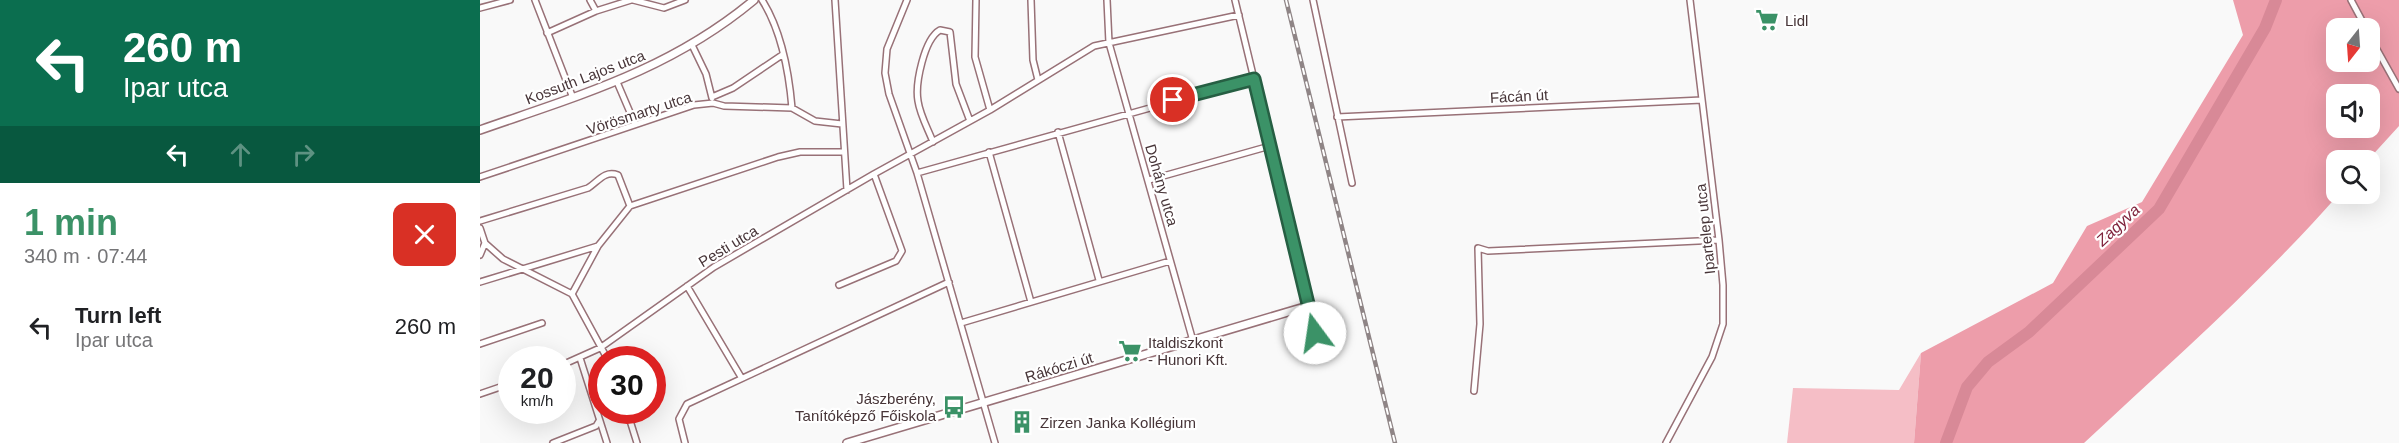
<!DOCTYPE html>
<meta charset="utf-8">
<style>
body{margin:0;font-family:Helvetica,sans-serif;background:#f6f6f6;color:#202124;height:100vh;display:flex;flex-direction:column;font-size:22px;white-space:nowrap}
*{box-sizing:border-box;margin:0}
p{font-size:20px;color:#757577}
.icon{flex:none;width:33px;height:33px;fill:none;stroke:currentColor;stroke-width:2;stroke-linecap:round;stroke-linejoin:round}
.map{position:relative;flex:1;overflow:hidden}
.panel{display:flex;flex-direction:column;background:#fff;width:480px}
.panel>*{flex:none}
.banner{background:#0b6e4f;color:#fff;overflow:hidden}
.needle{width:39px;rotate:197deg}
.fabs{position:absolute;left:1846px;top:18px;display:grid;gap:12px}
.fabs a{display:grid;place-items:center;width:54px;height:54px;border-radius:12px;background:#fff;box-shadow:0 6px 24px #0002;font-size:30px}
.speed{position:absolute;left:18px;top:346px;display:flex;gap:12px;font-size:30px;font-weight:700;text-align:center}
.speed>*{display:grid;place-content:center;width:78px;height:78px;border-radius:50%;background:#fff;box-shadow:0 6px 24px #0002;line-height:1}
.speed small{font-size:15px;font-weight:400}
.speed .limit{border:9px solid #d22;background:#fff;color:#111}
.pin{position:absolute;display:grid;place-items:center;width:51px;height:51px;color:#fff;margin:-26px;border:3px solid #fff;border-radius:50%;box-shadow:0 2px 6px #0007}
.me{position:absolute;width:66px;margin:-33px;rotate:346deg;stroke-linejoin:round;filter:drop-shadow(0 0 4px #0008)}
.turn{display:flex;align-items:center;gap:21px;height:126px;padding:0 24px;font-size:27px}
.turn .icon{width:78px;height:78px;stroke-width:2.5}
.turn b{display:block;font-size:42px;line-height:51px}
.lanes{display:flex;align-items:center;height:57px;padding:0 24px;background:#0003;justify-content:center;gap:30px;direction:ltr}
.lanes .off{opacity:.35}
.round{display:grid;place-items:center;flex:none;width:63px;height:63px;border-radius:12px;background:#f6f6f6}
.summary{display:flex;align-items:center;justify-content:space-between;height:102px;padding:0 24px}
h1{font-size:36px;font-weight:600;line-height:45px;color:#3b9267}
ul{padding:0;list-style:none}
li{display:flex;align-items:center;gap:18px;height:84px;padding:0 24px}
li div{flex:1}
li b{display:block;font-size:22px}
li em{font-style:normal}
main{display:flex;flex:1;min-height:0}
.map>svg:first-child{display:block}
</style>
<main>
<section class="panel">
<div class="banner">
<div class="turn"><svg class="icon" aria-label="left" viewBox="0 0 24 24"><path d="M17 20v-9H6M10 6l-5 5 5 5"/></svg><div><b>260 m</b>Ipar utca</div></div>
<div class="lanes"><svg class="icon" aria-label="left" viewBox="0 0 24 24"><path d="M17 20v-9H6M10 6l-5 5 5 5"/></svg><svg class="icon off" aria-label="ahead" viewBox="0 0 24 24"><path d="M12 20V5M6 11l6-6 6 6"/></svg><svg class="icon off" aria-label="right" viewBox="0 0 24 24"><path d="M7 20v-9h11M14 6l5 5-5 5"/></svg></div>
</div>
<div class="summary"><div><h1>1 min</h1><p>340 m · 07:44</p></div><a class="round" style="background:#d93025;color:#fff"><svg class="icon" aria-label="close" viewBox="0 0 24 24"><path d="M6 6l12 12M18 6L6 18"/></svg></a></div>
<ul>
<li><svg class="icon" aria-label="left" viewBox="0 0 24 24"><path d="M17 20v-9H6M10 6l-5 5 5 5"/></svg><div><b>Turn left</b><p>Ipar utca</p></div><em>260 m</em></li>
</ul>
</section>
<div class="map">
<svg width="1919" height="443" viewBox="0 0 1919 443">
<rect width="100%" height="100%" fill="#f9f9f9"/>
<path fill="#f5bec6" d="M1441,353L1434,443H1307L1313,388L1419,390Z"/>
<path fill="#ed9daa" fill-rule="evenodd" d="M1753,0H1919V126L1888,160H1857V194H1859C1781,283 1691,362 1604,443H1434L1441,353L1573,283L1607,226L1662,202L1763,35ZM1857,28H1890V62H1857ZM1857,94H1890V128H1857Z"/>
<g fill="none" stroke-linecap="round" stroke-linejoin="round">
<path stroke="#d88997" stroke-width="12" d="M1466,443L1487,387L1508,362L1549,332L1679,209L1785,28L1796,0"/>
<g stroke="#987177" stroke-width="8">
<path id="minor" d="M55,0L93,98
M110,0L116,11
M153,0L184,8L205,0
M282,0C301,30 309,73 312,108
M355,0L367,190
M427,0L407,49L405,73L409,94L437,173L515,443
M496,0L495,57L510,110
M551,0L553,60L558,80
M627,0L629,43L713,341
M755,0L835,333
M833,0L872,183
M1871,0L1886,28
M0,8L30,0
M67,33L116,11L151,0
M1890,37L1919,89
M212,45L226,74L232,98
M137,82L155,124
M232,97L253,88L302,55
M857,117L1222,100
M578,132L619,280
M453,142C448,129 440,115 438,101C435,84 444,39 460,30L470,32L476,84L490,121
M509,152L551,302
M437,173L774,79
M0,177L214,105L233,103L244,106L312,108L335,121L362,124
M669,180L790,146
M0,221L108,188C118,182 124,170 138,175L150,206
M0,228L5,243L23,259L92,294L128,360
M0,255L5,243
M0,282L118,246L150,206L298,157L320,152H363
M359,285L416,261L422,251L394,174
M207,286L261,377
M92,294L118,246
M481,323L690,261
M0,344L62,323
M100,358L127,443
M82,365L120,348L234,267L394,174L510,110L614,46L759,15
M994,391L1000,324L998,248L1008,251L1239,240
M0,394L32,383
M147,411L157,443
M73,443L116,426L119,421
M205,443L199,419L207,404L469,282
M1186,443L1232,357L1243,324V285L1239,240L1210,0"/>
</g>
<g stroke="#987177" stroke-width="10">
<path id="tertiary" d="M0,130C100,95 190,70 274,0
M367,443L828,306"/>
</g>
<use href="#minor" stroke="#fff" stroke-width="5"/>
<use href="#tertiary" stroke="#fff" stroke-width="7"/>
<g stroke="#8f8586" stroke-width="4.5">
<path id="rail" d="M806,0L915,443"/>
</g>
<use href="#rail" stroke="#fff" stroke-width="2" stroke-dasharray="7" stroke-linecap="butt"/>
</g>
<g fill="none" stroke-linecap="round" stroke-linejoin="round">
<g stroke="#265f43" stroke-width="15">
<path id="route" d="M693,100L774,79L835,333"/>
</g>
<use href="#route" stroke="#3b9267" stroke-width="10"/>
</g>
<defs>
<g id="supermarket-bare" transform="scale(1.8)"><path d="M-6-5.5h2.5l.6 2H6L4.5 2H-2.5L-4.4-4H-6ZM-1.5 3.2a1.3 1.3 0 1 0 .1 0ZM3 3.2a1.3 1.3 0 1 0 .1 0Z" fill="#3b9267" stroke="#fff" stroke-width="2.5" paint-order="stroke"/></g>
<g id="bus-bare" transform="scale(1.8)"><path d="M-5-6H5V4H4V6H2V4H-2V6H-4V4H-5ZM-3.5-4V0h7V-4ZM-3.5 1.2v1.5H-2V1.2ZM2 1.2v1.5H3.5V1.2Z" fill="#3b9267" stroke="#fff" stroke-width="2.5" paint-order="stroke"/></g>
<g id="building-bare" transform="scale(1.8)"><path d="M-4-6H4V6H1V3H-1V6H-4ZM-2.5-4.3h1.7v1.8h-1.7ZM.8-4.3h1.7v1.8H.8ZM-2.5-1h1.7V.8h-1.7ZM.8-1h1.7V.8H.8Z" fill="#3b9267" stroke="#fff" stroke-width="2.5" paint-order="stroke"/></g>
</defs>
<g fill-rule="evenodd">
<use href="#supermarket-bare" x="1287" y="20"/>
<use href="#supermarket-bare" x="650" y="351"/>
<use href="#bus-bare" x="474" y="407"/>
<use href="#building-bare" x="542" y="422"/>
</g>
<g text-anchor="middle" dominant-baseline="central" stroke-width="4.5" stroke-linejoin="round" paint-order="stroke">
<g font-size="15" fill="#473538" stroke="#fff" text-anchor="start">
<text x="1305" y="20">Lidl</text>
<text x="668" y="342">Italdiszkont<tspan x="668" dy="17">- Hunori Kft.</tspan></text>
<text x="456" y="398" text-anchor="end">Jászberény,<tspan x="456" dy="17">Tanítóképző Főiskola</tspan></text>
<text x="560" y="422">Zirzen Janka Kollégium</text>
</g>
<g font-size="15" fill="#473538" stroke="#fff">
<text transform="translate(105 77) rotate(-21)">Kossuth Lajos utca</text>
<text transform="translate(1039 96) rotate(-3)">Fácán út</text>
<text transform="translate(159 113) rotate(-18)">Vörösmarty utca</text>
<text transform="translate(682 185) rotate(74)">Dohány utca</text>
<text transform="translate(1225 229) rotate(-96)">Ipartelep utca</text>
<text transform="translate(248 246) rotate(-31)">Pesti utca</text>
<text transform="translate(579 367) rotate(-17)">Rákóczi út</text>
</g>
<g font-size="16" font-style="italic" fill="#7f233c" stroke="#fff">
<text transform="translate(1638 225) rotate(-43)">Zagyva</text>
</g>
</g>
</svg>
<div class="fabs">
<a><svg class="needle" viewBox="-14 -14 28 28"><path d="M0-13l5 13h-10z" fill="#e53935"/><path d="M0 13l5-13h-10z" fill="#757577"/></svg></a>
<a><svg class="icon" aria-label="sound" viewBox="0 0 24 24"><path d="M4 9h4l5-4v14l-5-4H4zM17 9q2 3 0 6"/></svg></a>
<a><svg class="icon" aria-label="search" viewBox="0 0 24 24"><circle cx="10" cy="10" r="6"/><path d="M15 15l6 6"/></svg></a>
</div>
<div class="speed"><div>20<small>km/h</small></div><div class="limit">30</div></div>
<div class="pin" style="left:693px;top:100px;background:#d93025"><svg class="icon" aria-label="arrive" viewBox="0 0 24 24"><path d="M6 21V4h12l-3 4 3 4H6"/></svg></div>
<svg class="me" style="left:835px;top:333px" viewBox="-20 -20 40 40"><circle r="19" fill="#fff"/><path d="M0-13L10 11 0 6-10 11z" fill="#3b9267"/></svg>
</div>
</main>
